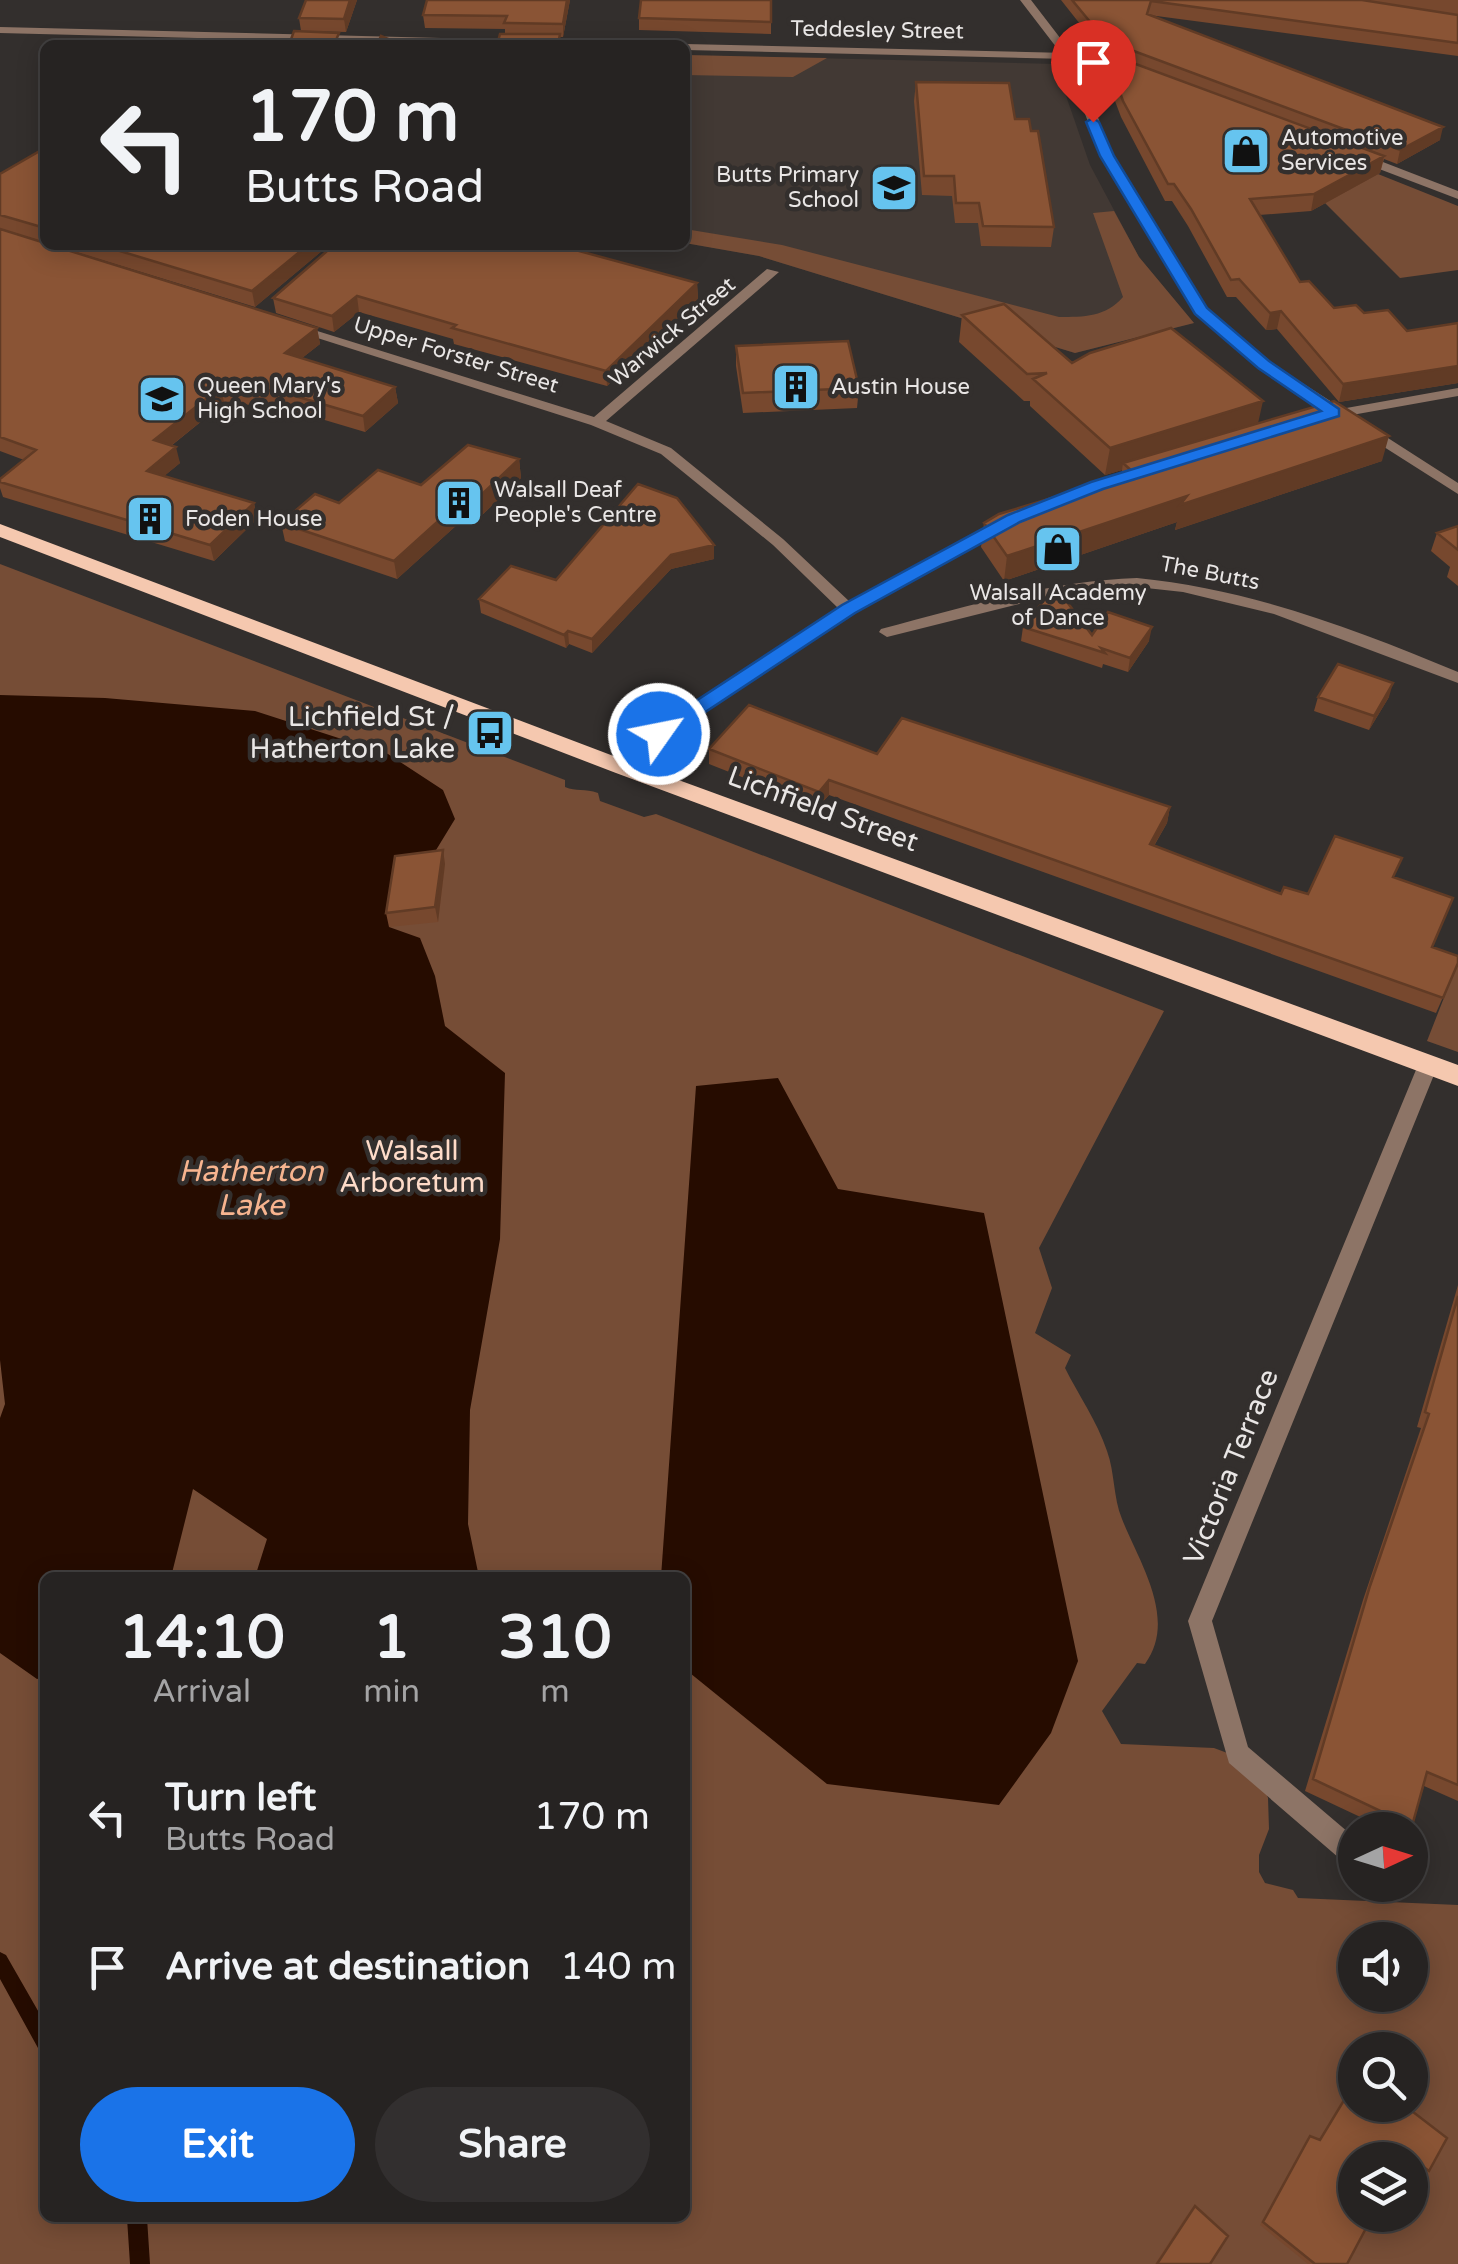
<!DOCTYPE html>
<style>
body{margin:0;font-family:"Varela Round",sans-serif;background:#322f2f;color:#f1f3f6;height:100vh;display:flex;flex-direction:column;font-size:38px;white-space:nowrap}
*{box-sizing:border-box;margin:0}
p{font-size:32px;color:#a4a4a5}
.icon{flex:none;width:55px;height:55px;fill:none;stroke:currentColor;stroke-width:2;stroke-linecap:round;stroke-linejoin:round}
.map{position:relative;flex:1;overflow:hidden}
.drawer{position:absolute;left:40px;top:1572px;width:650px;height:650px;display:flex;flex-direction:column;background:#262322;border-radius:15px;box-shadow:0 5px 25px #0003,0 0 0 2px #424040}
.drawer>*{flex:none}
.hud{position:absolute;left:40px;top:40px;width:650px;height:210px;border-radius:15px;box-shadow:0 5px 25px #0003,0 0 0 2px #424040;background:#262322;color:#f1f3f6;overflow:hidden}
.needle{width:65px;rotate:86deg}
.tools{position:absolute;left:1338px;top:1812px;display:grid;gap:20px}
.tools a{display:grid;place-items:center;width:90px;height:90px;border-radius:50%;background:#262322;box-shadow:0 5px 25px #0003,0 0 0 2px #424040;font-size:50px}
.pin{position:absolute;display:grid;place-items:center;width:85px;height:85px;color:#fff;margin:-102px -42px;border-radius:50% 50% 50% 0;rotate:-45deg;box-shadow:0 0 10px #0007}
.pin .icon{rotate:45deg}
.me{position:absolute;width:110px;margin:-55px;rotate:57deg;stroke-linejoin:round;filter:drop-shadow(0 0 8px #0008)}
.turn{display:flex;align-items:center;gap:35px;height:210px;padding:0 40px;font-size:45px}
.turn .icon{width:130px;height:130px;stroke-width:2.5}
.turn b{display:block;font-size:70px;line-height:85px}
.eta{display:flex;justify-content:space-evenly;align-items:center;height:170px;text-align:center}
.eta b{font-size:60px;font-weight:700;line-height:70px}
.action{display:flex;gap:20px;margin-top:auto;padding:20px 40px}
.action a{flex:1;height:115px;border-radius:60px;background:#1a73e8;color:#fff;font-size:40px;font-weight:700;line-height:115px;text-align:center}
.action a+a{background:#322f2f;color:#f1f3f6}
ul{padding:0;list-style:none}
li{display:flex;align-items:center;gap:30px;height:150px;padding:0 40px}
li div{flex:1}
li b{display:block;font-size:38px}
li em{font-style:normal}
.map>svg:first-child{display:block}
</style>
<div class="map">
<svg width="1458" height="2264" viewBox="0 0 1458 2264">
<rect width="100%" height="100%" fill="#332f2d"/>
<path fill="#423934" d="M685,55L1055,64L1090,165L1139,257L1194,323L1075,353L759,256L685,243Z"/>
<path fill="#764d36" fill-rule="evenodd" d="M685,55L827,58L793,77L685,75Z
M1378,174L1458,206V270L1400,278L1325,203Z
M1114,211L1139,257L1194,323L1075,353L759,256L685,243V229L782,245L1059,317C1084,317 1106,317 1123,297L1093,213Z
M0,564L565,780V787C576,792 585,788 598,793L600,801L644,817L656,814L1164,1011L1039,1248L1052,1288L1035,1333L1071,1355L1065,1368C1079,1396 1097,1421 1107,1451C1115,1473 1113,1497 1122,1519C1139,1562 1178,1619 1145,1664L1137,1663L1102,1711L1121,1744L1214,1748L1230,1754L1264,1787L1268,1798L1269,1829L1259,1855V1872L1265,1883L1293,1890L1298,1898L1458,1905V2264H0ZM45,1578H685V2218H45ZM1355,1940H1410V1995H1355ZM1355,2050H1410V2105H1355ZM1355,2160H1410V2215H1355Z
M1458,962V1052L1427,1041Z"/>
<path fill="#260c00" d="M0,695L105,698L255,711L388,754L443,790L455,819L389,927L420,938L435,976L445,1026L505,1073L500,1239L470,1410L468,1524L479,1577H255L267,1539L193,1489L171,1577L45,1578V1677L37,1679L0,1653V1418L5,1404L0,1360Z
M778,1078L838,1189L984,1213L1078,1661L1051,1733L999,1805L827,1784L685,1669V1578L661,1577L696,1086Z"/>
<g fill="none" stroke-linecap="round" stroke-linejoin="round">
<path fill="#260c00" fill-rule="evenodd" d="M0,1952L6,1955L45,2023V2050L38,2048L0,1979Z
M127,2218H147L150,2264H130Z"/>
<path fill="#8d7466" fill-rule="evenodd" d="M0,27L603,42L609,45H468L0,33Z
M685,44L1068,53L1136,68L1130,71L1068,59L685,50V45H681Z
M1357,152L1458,191V199L1353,159V153Z
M767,269L779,272L606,421L671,448L783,539L850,602L998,521H1008L1011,524L854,612L659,739L653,738V730L838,608L773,545L661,454L591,425L286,328L298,325L594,417Z
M1458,388V396L1324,420L1317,416L1324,412Z
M1137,578C1250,589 1354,629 1458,672V683L1274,614L1183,592L1137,587L1094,589L1043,598L887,637L879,632L881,629C966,607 1049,581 1137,578Z
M1428,1058L1438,1065L1212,1621L1248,1747L1355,1838V1868L1346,1864L1229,1763L1188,1621L1418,1065Z"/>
<path fill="#8d7466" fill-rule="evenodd" d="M1020,0H1031L1074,56L1113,156L1206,308L1268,361L1458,483V494L1258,367L1196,313L1101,156L1063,56Z"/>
<path fill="#f5c8af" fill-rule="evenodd" d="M0,524L632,763L1458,1065V1086L616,773L0,537Z"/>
</g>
<path fill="#77482e" d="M306,0H357L346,32L301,31L299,18Z
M427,0H570L563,37H560L561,45H497L505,34V29L425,28L423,15Z
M771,0V34L639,30V18Z
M1061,0H1458V56L1149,15L1440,140L1397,164L1384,159L1380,173L1311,211L1259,215L1300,282L1334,308L1364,313L1407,331L1458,323V383L1339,402L1277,329L1266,330L1236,297H1227L1188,226L1172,201H1165L1121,117L1103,69L1105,56L1098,55L1099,48Z
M916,82L1015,119L1054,227L1051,247L981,246L978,223H955L952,196L922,195L914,101Z
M45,148V242L0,229V174Z
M0,229L317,328L320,344L302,358L395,387L398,403L365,432L281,407L224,403L171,446L180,463L164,476L254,503L257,519L214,561L3,497L0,488V479L24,460L0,451Z
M53,245H329L255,307Z
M697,283L698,299L607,386L454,344L453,339L359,312L334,332L276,313L273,298Z
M962,315L1072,363L1258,424L1382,461L1175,530L1177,522L1004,581L981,547L984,523L1121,477L1122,470L1105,475L1030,406V401H1024L959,342Z
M736,346L859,388L857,408L743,413L736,366Z
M519,459L521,478L480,517L469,514L397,579L285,541L281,523L339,503L421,485Z
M1458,526V586L1447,577L1450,567L1431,551L1437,533Z
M714,545V559L671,569L592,653L569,644L566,648L481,613L479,599L556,580Z
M1023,627L1092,635L1149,641L1128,672L1103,664L1102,668L1021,641Z
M1318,697H1389L1369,730L1314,711Z
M709,749L877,754L1170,807L1167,823L1154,846L1281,894H1308L1394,878L1453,898L1432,947L1458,963L1436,1013L829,795L818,807L709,764Z
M443,850L445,864L438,922L389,927L386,913Z
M1458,1285V1801L1424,1786L1412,1826L1410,1830H1388L1305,1791L1363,1600L1421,1428L1417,1427Z
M1355,2080V2105L1429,2171L1425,2175L1410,2164V2160L1403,2158L1347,2264H1308L1260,2225L1307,2140L1310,2136L1319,2140Z
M1195,2206L1210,2264H1155L1185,2218Z"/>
<path fill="#613b25" d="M350,0H357L346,32L344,19Z
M567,0H570L563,37V24Z
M1443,127L1440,140L1397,164L1400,150Z
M1384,156L1380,173L1311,211L1314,194Z
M308,245H329L255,307L252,291Z
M697,283L698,299L607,386L606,371Z
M357,296L359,312L334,332L332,316Z
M1281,311L1277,329L1266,330L1270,313Z
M317,328L320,344L288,369L285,353Z
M1458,366V383L1339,402L1343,384Z
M221,387L224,403L158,456L154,440Z
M395,387L398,403L365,432L363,416Z
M1263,401L1257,428L1123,463L1122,470L1105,475L1110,448Z
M1389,436L1382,461L1175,530L1177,522L1004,581L1007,556L1187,496Z
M176,447L180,463L151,487L147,471Z
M519,459L521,478L480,517L477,499Z
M467,495L469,514L397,579L394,561Z
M254,503L257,519L214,561L210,545Z
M714,545V559L671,569L592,653V639L671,555Z
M1152,627L1149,641L1128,672L1130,658Z
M568,631L569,644L566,648L564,635Z
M1393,683L1389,697L1369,730L1374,716Z
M829,780V795L818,807L819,792Z
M1170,807L1167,823L1146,859L1150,844Z
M443,850L445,864L438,922L435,907Z"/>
<path fill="#8a5435" stroke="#613b25" stroke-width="2.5" d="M306,0H350L344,19L299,18Z
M427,0H567L563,24L504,23L507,16L423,15Z
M641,0H771V22L639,18Z
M1072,0H1362L1458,15V43L1151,1L1147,14L1443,127L1400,150L1115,44L1100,42L1101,35Z
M294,31L339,33L334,45H289Z
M500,34H560L558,45H497Z
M381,36L402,45H377Z
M240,42L279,43L278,45H238Z
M1106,53L1384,156L1314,194L1250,199L1300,282L1309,281L1334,308L1356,305L1364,313L1388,310L1407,331L1458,323V366L1343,384L1281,311L1270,313L1239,279L1231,280L1191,209L1174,184H1168L1123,101Z
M916,82L1009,83L1015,119H1029L1031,131H1038L1054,227L983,226L979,203H956L954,176H924Z
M45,148V228L0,215V174Z
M0,229L45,243V245H51L317,328L285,353L395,387L363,416L278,391L221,387L154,440L176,447L147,471L254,503L210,545L0,482V479L36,450L0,437Z
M100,245H308L252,291Z
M334,245H557L697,283L606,371L452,328L456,325L357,296L332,316L273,298Z
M1004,304L1072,363L1090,353L1171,328L1263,401L1110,448L1033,379L1047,373L1027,374L962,315Z
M848,341L859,388L743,393L736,346Z
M1334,401L1389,436L1180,505L1187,496L1007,556L984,523L999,514L1134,473L1123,463Z
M468,445L519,459L477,499L467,495L394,561L281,523L315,494L339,503L378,470L421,485Z
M638,484L677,498L714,545L671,555L592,639L568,631L564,635L479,599L511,566L556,580Z
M1458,526V550L1437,533Z
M1055,586L1092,635L1108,612L1152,627L1130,658L1101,648L1105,653L1023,627Z
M1338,664L1393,683L1374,716L1318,697Z
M749,705L877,754L902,718L1170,807L1150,844L1281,894L1284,887L1308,894L1335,836L1402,858L1393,877L1453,898L1432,947L1458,956V963L1443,998L829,780L819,792L709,749Z
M443,850L435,907L386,913L395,856Z
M1458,1296V1785L1427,1772L1412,1826L1313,1779L1370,1586L1429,1414L1425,1412Z
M1355,2082V2105H1404L1447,2138L1429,2171L1405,2153L1402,2160H1355V2215H1373L1347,2264H1315L1263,2222L1310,2136L1320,2140Z
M1195,2206L1228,2236L1210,2264H1157Z"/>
<path fill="#1a73e8" stroke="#114b97" stroke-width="2.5" d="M1093,118L1099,122L1114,156L1207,308L1269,361L1339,409V416L1103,489L1020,522L855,613L666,738H653V729L842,605L1008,515L1091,482L1321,411L1258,368L1195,314L1100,156L1086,122Z"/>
<defs>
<g id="shop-square" transform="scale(2.5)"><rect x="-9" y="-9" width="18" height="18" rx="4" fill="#66c4ef" stroke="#332f2d"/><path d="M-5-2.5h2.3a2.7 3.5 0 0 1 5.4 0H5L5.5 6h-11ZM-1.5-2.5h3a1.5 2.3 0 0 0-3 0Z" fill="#111"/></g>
<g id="school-square" transform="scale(2.5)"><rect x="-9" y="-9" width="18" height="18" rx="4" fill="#66c4ef" stroke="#332f2d"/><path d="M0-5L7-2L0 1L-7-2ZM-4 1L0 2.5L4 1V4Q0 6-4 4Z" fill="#111"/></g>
<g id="building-square" transform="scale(2.5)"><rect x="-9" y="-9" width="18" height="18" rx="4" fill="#66c4ef" stroke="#332f2d"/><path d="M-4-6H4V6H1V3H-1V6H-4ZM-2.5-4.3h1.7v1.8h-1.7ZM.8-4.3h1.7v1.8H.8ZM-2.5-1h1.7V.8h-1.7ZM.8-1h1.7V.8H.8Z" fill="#111"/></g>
<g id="bus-square" transform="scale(2.5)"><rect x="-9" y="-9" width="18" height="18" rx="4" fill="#66c4ef" stroke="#332f2d"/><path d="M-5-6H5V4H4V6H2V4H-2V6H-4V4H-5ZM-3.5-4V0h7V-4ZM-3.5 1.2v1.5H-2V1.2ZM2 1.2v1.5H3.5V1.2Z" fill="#111"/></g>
</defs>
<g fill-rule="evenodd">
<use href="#shop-square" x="1246" y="151"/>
<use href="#school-square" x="894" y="188"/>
<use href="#building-square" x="796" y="387"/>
<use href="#school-square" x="162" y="399"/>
<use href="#building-square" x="459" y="503"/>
<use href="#building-square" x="150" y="519"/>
<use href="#shop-square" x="1058" y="549"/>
<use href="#bus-square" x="490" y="733"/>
</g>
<g text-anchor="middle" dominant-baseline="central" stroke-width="9" stroke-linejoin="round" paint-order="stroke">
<g font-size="22" fill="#e9e6e5" stroke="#332f2d">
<text transform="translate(877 30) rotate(1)">Teddesley Street</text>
<text transform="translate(672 332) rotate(-40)">Warwick Street</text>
<text transform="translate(456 355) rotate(17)">Upper Forster Street</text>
<text transform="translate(1210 573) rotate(11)">The Butts</text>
</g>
<g font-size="22" fill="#e9e6e5" stroke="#332f2d" text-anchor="start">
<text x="1281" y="138">Automotive<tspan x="1281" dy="25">Services</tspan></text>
<text x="859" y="175" text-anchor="end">Butts Primary<tspan x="859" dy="25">School</tspan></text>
<text x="197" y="386">Queen Mary's<tspan x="197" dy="25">High School</tspan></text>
<text x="831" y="387">Austin House</text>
<text x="494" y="490">Walsall Deaf<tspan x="494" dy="25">People's Centre</tspan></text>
<text x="185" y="519">Foden House</text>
<text x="1058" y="593" text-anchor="middle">Walsall Academy<tspan x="1058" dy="25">of Dance</tspan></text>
</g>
<g font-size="28" fill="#e9e6e5" stroke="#332f2d" text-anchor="end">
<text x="455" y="717">Lichfield St /<tspan x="455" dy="32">Hatherton Lake</tspan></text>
</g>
<g font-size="28" fill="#e9e6e5" stroke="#332f2d">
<text transform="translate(823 809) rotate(20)">Lichfield Street</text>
<text transform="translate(1231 1467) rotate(-68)">Victoria Terrace</text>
</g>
<g font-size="28" fill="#fedbc8" stroke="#332f2d">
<text x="412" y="1151">Walsall<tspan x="412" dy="32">Arboretum</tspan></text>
</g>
<g font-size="30" font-style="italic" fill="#f7b48f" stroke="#332f2d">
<text x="251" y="1171">Hatherton<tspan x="251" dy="34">Lake</tspan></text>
</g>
</g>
</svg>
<div class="tools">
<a><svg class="needle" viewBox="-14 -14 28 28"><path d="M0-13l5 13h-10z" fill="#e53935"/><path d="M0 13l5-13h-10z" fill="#a4a4a5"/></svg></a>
<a><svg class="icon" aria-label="sound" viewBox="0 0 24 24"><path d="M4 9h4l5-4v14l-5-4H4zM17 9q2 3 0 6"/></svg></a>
<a><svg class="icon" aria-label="search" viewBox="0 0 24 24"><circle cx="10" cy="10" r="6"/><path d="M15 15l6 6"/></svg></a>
<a><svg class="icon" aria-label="layers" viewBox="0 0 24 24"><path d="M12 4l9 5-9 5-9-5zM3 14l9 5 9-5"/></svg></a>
</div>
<div class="pin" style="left:1093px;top:122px;background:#d93025"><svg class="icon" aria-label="arrive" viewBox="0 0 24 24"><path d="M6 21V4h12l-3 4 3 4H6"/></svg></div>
<svg class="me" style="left:659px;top:734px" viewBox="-20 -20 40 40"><circle r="17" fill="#1a73e8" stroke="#fff" stroke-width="3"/><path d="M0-11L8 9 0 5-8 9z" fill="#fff"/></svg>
<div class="hud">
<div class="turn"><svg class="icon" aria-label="left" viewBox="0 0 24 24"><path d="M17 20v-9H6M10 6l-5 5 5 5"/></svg><div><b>170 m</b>Butts Road</div></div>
</div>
<section class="drawer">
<div class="eta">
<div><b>14:10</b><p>Arrival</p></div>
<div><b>1</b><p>min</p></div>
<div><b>310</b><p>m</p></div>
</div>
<ul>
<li><svg class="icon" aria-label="left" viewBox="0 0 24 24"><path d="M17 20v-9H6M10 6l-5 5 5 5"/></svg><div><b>Turn left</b><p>Butts Road</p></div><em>170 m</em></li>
<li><svg class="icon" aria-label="arrive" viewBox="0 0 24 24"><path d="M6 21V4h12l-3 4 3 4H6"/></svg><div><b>Arrive at destination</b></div><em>140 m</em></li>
</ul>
<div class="action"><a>Exit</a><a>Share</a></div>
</section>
</div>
